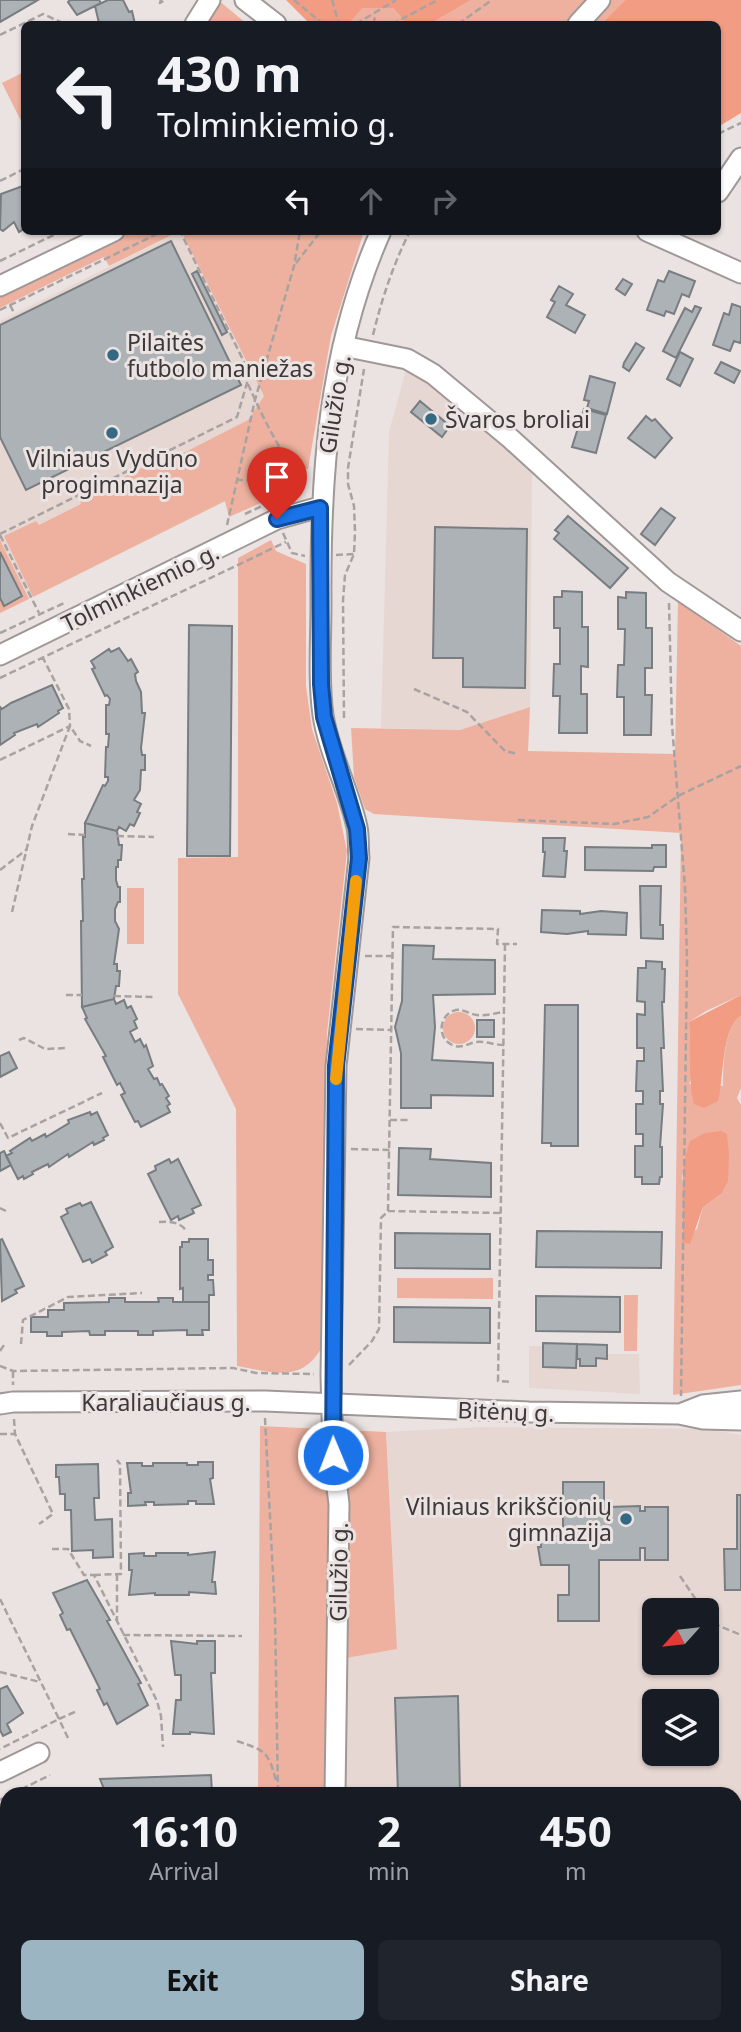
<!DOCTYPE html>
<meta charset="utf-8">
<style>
body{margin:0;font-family:"Noto Sans",sans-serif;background:#20242c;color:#f1f3f6;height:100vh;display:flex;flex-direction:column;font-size:26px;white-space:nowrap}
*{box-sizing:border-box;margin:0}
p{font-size:23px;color:#9ea1a6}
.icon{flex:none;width:38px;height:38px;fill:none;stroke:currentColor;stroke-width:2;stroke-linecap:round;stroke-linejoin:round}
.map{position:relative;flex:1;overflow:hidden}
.panel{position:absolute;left:0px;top:1787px;width:742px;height:247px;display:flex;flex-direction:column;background:#171b24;border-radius:21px 21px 0 0;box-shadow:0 2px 5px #0004}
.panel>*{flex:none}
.hud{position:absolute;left:21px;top:21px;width:700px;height:214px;border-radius:10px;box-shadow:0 2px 5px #0004;background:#171b24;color:#f1f3f6;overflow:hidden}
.needle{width:46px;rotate:243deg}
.buttons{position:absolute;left:642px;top:1598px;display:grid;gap:14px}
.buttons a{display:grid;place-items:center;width:77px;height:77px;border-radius:10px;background:#171b24;box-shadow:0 2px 5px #0004;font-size:35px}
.pin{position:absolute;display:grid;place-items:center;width:60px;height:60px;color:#fff;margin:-72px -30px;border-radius:50% 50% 50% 0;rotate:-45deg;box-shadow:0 0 7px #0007}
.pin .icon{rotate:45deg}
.me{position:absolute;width:77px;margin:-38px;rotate:359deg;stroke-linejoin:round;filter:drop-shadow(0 0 5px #0008)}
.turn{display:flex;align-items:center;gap:24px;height:147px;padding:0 21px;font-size:32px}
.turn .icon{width:91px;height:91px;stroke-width:2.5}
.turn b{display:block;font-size:49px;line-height:60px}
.lanes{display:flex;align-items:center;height:66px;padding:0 21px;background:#0003;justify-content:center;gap:35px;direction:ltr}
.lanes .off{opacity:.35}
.eta{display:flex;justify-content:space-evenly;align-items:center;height:119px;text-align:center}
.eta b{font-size:42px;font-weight:700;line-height:49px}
.cta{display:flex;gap:14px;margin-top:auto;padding:14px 21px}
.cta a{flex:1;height:80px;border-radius:10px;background:#9cb5c3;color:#111;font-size:28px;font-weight:700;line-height:80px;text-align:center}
.cta a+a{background:#20242c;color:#f1f3f6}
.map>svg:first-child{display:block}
</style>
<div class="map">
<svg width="741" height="2032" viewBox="0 0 741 2032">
<rect width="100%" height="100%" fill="#ebe3e1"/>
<path fill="#e7d7d2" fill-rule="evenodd" d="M181,231L264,396L248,420L199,446L226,501L0,613V321Z
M407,366L532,472L530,707L460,730L381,728L389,432Z
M543,1343L607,1345V1354H639L640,1394L529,1388V1346H543Z
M481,1427L708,1429L741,1435V2032H394V2026H735V1794H344L341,1659L397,1649L386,1432ZM654,1610H707V1662H654ZM654,1701H707V1754H654Z"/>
<path fill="#eeb19f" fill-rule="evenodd" d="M218,0L247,24H201Z
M471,0H625L601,24H430Z
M363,8H393L407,24H348Z
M24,72V119L21,121L2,83Z
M128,231H180L109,266L104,257L0,308V293Z
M181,231H364L331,336L308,469L302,468L291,490L229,517L225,501L33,597L4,536L36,521L39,525L81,504L79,499L150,464L152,469L248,420L264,396Z
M0,540L29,599L0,613Z
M271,540L276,551L306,564V686L312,729L337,803L347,851L327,1033L322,1347C302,1384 271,1372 237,1366L236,1109L178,994V858L238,857V558Z
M678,601L741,646V995L706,1011L689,1022L692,1076L689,1084L723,1086C723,1067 724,1026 741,1016V1088L737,1098L741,1105V1385L673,1395L681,833L374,814L365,809L354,777L351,728L460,730L530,707L528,751L675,754ZM682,1174L721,1194L703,1207L697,1229L682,1242Z
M127,888H144V944H127Z
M443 1028a16 16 0 1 1 32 0a16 16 0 1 1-32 0Z
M397,1278H493V1299L397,1298Z
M624,1295H638L637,1351H624Z
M260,1426L386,1432L397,1649L341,1659L344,1794H258Z
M155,2026H394V2032H152L150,2029Z"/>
<path fill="#f19c83" d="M286,0H471L430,24H407L393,8H363L348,24H310Z
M625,0H741V113L718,127V24H601Z
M741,995V1016C721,1027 724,1080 718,1101L704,1108L694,1104C688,1081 691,1048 689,1022Z
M721,1131L727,1134L729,1153L728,1181L721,1194L703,1207L690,1244L682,1242C684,1207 678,1175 690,1141L705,1133Z"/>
<path fill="#acb2b6" stroke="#777d81" stroke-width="2" d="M0,0H38L0,22Z
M70,0H99L101,3L77,15L68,2Z
M108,0H123L129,12L132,11L135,24L99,23L95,6Z
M23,186L24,229L19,232L14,222L3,231L0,229L1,194Z
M171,241L241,385L26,490L0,437V325Z
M197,271L227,332L222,335L192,274Z
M669,271L695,281L689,297L682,294L674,314L666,311L664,316L647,310L658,280L664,282Z
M623,279L632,284L625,295L616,289Z
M559,286L573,294L566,305L585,315L575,333L547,317L555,302L551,300Z
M732,304L741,307V340L740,343L734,341L730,351L713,345L724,313L729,315Z
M695,306L701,308L676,358L663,351L685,308L692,312Z
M636,343L644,348L629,371L623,367L624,363Z
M680,352L693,359L680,386L667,379Z
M721,362L740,371L734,383L715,373Z
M590,376L615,383L607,414L587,408L589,401L584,400Z
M420,401L450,426L442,437L411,412Z
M584,409L606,415L596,453L572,447Z
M646,416L652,421L655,419L672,438L655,458L628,438Z
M661,508L675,518L655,545L641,534Z
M568,516L628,568L610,588L554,539L559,533L555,530Z
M435,527L527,529L525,688L463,687V658H433Z
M0,552L22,596L4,606L0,598Z
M562,591L582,592V627H588V667L581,666V694H587V733H559L560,696H553L554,664H560V628H554V597H562Z
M626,592L646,593V628H652V668H645V695H652L651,735H624V697H617L618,665H624L625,629H618V597L626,598Z
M189,625L232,626L230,856H187Z
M119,648L128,661L131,659L138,672L135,674L136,681L141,692L142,713H145L141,748L142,755H145V770H141L140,790L134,800L141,804L137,812L140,813L134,826L130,824L126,831L119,827L117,831L85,823L103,785L105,786L108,781V777H105L106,747H108L109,734H106V705H109L110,699L107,695L105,696L92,669L95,668L91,661L109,649L111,652Z
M52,685L63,708L58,711L59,713L38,727L37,724L14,733L15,735L0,745V707L2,709L11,703Z
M85,823L117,831L119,845H122L121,860H118V867H116V880L118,887H120V902H118L115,909V921L119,929L114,964H117V971H120L119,986H116L114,999L82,1007L81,921H83L82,879H84L83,837H85Z
M543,838H565L564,851H567L565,877L543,876L545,852H543Z
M652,845H666V867H654L653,871L585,870V847L652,848Z
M640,886H661L660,925H663V939L641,938Z
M542,910L580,911V914L601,911L627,913L626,935L588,934V931L567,934L541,932Z
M403,945L434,946L433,959L495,960V994L433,995L435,1027L432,1060L493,1063V1096L431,1095V1108H401V1053L395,1027L402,1001Z
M646,961L662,962V969H665L664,1002H662L664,1048H661L663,1091H660V1104H663L660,1147H662V1177H660L659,1184H642V1177H635V1146H643V1134H636V1104H643V1091H636L637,1061H644V1048H637V1014L645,1015V1002L637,1001L638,968H646Z
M114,999L116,1004L124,1000L127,1008L131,1006L137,1019L134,1021L137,1028L130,1032L135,1042L140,1039L144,1047L146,1045L153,1066L148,1069L154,1079L157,1078L160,1085L162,1084L169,1096L166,1098L170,1104L167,1106L170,1112L141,1127L138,1121L135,1122L121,1095L125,1093L120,1083L117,1085L103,1057L106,1056L85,1019L87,1018L82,1007Z
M545,1005H578V1146H551V1143H542Z
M477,1020H494V1037H477Z
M9,1052L17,1068L0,1077V1056Z
M90,1112L91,1115L97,1112L108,1135L103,1138L104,1140L94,1145L93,1142L69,1157L68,1154L49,1167L48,1164L32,1172L33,1174L24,1179L23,1176L18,1179L6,1156L12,1153L10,1151L30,1138L32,1141L45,1134L46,1137L69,1123L68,1120Z
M399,1148L431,1149L430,1159L491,1163V1197L398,1195Z
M4,1151L11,1165L0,1171V1153Z
M169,1159L171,1163L178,1159L201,1205L192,1209L194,1213L179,1220L178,1216L171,1220L148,1174L156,1170L155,1166Z
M91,1202L113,1247L105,1252L107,1255L92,1263L90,1259L83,1262L61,1217L68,1213L66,1209L80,1203L82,1206Z
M537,1231L662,1232L661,1268L536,1267Z
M395,1233L490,1234V1269L395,1268Z
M2,1239L24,1286L15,1290L17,1293L2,1301L0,1240Z
M189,1239H208V1260H213V1275H208V1280H213L214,1295H209V1302H183V1288L180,1289V1247H182V1242H189Z
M536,1296L620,1297V1332L536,1331Z
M109,1298H125V1302H159L158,1298H173V1302H209V1330H202L203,1335H187V1330L153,1331V1335H138V1331H105V1335H90L89,1331L62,1332V1336H47V1332H31V1317H48V1310H64V1303L109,1302Z
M394,1307L490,1308V1343L394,1342Z
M543,1343L577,1344L576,1368L543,1367Z
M577,1344L607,1345V1359L596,1358V1366H580V1359H577Z
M198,1462H213V1478L210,1479L214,1504H196V1501H188V1504L154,1505V1502H145L146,1505L128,1506V1493H131L127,1463H142V1466H153V1463H187V1465H198Z
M98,1464L99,1498H94L95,1520L112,1519L113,1557L93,1558V1550L72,1551L71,1510H65V1494H60L59,1477H56V1465Z
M563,1482H604V1511H609V1507L640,1506V1511H645V1507H668V1560H645V1548H640V1560H599V1621H558V1595H569V1565H541L538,1547H541V1536H563Z
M737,1495H741V1590H725L724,1549H737Z
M215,1552L212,1582H215L216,1594L189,1592V1595H155V1593L129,1595L132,1570H129V1554L144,1553V1556H156V1553H188V1555Z
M87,1580L110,1620L107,1621L141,1683L138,1684L148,1705L117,1724L107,1703L104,1705L97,1690L100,1689L70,1629L67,1630L60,1615L63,1613L53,1593Z
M171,1641L197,1644V1641H215V1673H211L214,1734L190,1732V1734H173L176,1700H181V1675H175Z
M7,1686L23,1713L7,1724L11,1732L3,1736L0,1730V1689Z
M458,1696L460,1794H398L395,1698Z
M211,1775L212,1794H106L100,1779Z
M3,1818L4,1820L7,1819V1846L1,1848L3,1852L0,1853V1819Z
M7,2025V2026H32L21,2032H0V2028Z
M79,2026H138L127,2032L124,2027L114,2032H68Z
M465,2026H500V2032H464Z"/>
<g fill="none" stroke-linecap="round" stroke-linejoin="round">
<g stroke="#9f9896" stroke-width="23">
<path id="minor" d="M245,0L276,24
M195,24L210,0
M578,24L600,0
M718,192L741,158
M647,231L741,273
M0,286L114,231
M343,346L407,359L433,374L511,439L668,582L741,631
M0,655L277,519L320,507
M0,1404L13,1402L265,1401L529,1412L679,1414L703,1419L741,1420
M680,1414L703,1405L741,1401
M0,1772L39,1753
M335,1794L339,1504L333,1455L331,1375L336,1066L359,858C358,848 359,837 357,827C349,789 329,754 323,715C318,679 321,641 321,604C320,476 328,350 381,231
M316,2032V2026"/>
</g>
<path stroke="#a8a2a1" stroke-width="2.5" stroke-dasharray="7 3.5" stroke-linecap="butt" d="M161,0L160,3L165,0
M294,0L323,24
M332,0L339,24
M356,24L396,0
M373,24L376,14
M392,24L438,0
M458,24L492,0
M0,35L43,14L65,24
M718,134L741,123
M0,181L24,169
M0,261L62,231
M296,263L321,231
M10,305L14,313
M0,310L163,231
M373,335C382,298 393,265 410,231
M248,384C263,418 279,451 303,481
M236,480L303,481
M280,499L296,491L303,481
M245,514L264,505
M227,525L255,400L294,266L300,231
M283,533L292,553L305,556
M0,534L237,417L247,383L246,366L180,231
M0,535L39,613
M336,555L354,554
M669,603L672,725L685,887L687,960L681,1396
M0,633L64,603
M0,678L286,542
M414,689L467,712L505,751L518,754
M344,718L343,600L345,575L354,554L355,531L354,506L348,484V468L364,369
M0,760L70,726L69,709L43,658
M518,820L614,824L648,817L678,796L741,766
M68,834L85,835
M117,836L154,837
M0,870L26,850
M12,912L32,826L70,726L80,741L91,746
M505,944L498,1381L512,1382
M365,956H393
M66,995H82
M114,996L154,997
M356,1029L392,1030
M19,1040L24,1038L45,1049L66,1048
M504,1045C495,1045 485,1041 476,1042C469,1043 464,1048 455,1046C437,1041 437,1015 456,1010C464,1009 469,1014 477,1015C486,1016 496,1013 504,1012
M390,1120H411
M0,1123L8,1138L102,1093
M351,1149L390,1150
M0,1208L6,1211
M388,1211L500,1213
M159,1222C170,1221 181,1222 187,1232
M21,1344L23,1320L68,1297L142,1293
M0,1351L4,1345
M349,1365L372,1341L379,1329L381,1218L388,1211L393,927L498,929L497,944H517
M0,1366L13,1371L233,1368L256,1373L314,1374
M13,1371V1385
M265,1418L275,1614L278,1794
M14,1419L15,1434L53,1514L39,1524
M0,1434H15
M52,1549H68L84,1575H94L157,1701L161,1716L163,1747
M117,1574V1620
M94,1575L121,1574L120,1464L117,1460
M680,1576L703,1610
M0,1599L59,1719L0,1749
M707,1615L712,1623L741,1635
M123,1635L242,1636
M0,1672L40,1682
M68,1738L59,1719L77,1711
M237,1741C265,1751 268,1750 276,1781
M12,1794L50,1775
M0,1800L7,1796
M0,1888L7,1901
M0,1888L7,1880
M0,1946L7,1962
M277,2026L278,2032
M175,2032L178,2026
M218,2032L233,2026"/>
<use href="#minor" stroke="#fff" stroke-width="19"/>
</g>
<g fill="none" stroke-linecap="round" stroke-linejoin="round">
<g stroke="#114b97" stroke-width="18">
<path id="route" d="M277,519L320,508L321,684L324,717L357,829L359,858L336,1066L333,1455"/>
</g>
<use href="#route" stroke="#1a73e8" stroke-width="12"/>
<path stroke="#f59e0b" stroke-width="12" d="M336,1079L356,881"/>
</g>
<g fill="#346985" stroke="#ebe3e1" stroke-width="2.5">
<circle cx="113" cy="355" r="7"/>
<circle cx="431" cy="419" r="7"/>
<circle cx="112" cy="433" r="7"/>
<circle cx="626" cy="1519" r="7"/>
</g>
<g text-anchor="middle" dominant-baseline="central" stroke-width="6" stroke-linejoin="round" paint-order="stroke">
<g font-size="23" fill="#3c3938" stroke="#ebe3e1" text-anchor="start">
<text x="127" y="342">Pilaitės<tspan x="127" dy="26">futbolo maniežas</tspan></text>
<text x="445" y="419">Švaros broliai</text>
<text x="112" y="458" text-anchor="middle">Vilniaus Vydūno<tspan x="112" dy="26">progimnazija</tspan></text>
<text x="612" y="1506" text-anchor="end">Vilniaus krikščionių<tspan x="612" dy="26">gimnazija</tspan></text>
</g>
<g font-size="23" fill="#3c3938" stroke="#ebe3e1">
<text transform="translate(334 404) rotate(-81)">Gilužio g.</text>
<text transform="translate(140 587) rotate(-26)">Tolminkiemio g.</text>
<text x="166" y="1402">Karaliaučiaus g.</text>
<text transform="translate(506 1411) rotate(2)">Bitėnų g.</text>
<text transform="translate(338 1572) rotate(-89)">Gilužio g.</text>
</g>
</g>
</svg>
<div class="buttons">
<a><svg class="needle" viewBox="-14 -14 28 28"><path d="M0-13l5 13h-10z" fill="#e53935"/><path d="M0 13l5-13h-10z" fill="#9ea1a6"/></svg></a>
<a><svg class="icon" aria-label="layers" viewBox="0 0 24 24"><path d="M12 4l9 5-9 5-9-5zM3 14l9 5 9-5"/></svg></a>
</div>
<div class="pin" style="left:277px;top:519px;background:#d93025"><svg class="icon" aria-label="arrive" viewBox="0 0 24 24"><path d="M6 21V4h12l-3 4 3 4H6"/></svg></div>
<svg class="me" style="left:333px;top:1455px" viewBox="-20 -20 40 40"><circle r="17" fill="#1a73e8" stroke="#fff" stroke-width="3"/><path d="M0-11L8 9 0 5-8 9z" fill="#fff"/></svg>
<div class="hud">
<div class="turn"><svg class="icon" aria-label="left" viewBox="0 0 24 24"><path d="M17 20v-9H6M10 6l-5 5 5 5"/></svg><div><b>430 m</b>Tolminkiemio g.</div></div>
<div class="lanes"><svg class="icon" aria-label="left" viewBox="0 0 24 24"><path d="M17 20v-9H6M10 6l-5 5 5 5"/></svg><svg class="icon off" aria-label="ahead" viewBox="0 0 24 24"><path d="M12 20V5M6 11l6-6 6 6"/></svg><svg class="icon off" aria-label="right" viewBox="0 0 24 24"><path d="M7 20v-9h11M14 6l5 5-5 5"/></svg></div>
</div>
<section class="panel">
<div class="eta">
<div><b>16:10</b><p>Arrival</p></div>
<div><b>2</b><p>min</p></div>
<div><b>450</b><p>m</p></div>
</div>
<div class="cta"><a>Exit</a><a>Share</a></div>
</section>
</div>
